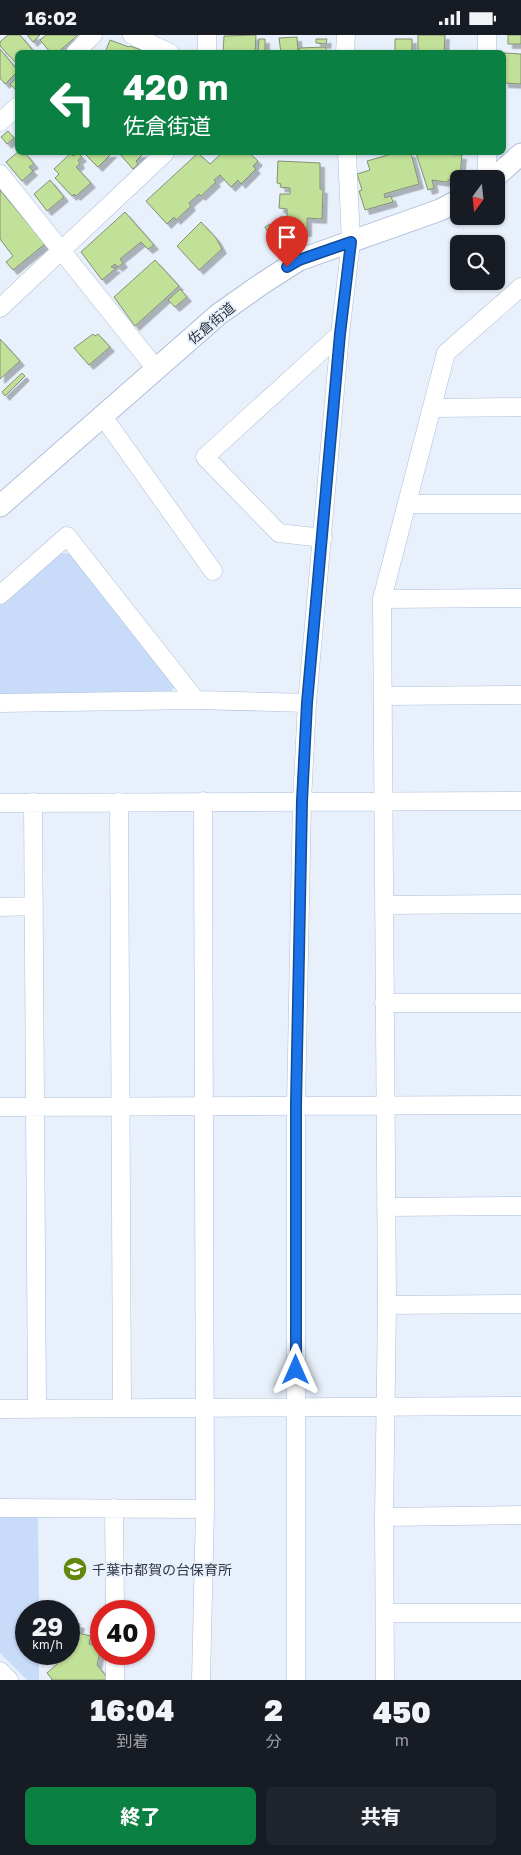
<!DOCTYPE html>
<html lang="ja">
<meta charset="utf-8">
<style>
body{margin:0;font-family:"Golos Text","Noto Sans JP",sans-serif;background:#20242c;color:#f1f3f6;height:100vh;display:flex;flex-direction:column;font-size:19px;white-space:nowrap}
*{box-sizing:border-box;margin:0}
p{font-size:16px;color:#9ea1a6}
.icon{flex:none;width:28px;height:28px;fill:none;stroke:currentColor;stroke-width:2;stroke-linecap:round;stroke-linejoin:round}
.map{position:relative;height:1645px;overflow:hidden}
.sheet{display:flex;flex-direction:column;background:#171b24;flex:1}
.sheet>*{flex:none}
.guide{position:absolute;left:15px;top:15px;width:491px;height:105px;border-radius:8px;box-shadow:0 1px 4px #0004;background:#0b8043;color:#fff;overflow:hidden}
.needle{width:32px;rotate:195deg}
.controls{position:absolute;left:450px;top:135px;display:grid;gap:10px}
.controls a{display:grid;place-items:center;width:55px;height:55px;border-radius:8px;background:#171b24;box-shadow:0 1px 4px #0004;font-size:25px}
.speed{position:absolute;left:15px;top:1565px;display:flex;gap:10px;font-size:25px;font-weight:700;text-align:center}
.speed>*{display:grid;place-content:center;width:65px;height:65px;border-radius:50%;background:#171b24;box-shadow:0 1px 4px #0004;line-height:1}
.speed small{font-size:12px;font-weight:400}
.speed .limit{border:8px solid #d22;background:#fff;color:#111}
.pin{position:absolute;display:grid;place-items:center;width:42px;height:42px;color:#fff;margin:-51px -21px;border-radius:50% 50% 50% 0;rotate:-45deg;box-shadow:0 0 5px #0007}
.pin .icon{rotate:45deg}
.me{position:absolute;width:55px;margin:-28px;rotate:0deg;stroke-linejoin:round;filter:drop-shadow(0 0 4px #0008)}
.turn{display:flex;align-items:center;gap:18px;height:105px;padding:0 25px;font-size:22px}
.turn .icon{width:65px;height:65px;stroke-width:2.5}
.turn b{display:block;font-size:35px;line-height:42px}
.eta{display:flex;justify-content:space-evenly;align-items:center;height:85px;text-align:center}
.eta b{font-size:30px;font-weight:800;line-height:35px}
.action{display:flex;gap:10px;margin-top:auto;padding:10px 25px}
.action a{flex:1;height:58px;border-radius:8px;background:#0b8043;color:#fff;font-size:20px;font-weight:800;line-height:58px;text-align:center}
.action a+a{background:#20242c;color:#f1f3f6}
.status{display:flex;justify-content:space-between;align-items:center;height:35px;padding:0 25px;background:#171b24;direction:ltr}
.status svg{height:14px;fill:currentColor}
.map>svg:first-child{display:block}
</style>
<div class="status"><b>16:02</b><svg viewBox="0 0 49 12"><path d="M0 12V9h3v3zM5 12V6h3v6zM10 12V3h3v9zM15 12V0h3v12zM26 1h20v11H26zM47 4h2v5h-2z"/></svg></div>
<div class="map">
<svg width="521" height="1645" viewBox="0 0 521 1645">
<defs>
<filter id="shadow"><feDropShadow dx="4.5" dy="4.5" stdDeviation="0" flood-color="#0004"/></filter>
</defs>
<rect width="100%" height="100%" fill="#e8f0fb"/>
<path fill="#c8dcfa" d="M61,518L75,519L177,648L169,660H0V570Z
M38,1481L39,1576H26V1619H39V1645H27L0,1618V1482Z"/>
<path fill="#c1e098" stroke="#859075" filter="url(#shadow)" d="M8,0H20L35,18H18V30L0,11V7Z
M27,0H40L33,7Z
M46,0H78L57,18H51L40,5Z
M256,0L255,16L223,18L224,1Z
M418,0H445L444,18H418Z
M508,0H521V9H508Z
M297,2L298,18H281L279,3Z
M259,4H265V18H258Z
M316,4H327L326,9L316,8Z
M395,4H412V18H395Z
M110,5L129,12L130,11L144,16L111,18L106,15Z
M326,12V18H300L299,13Z
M0,14L18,36L5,49L0,43Z
M504,18L521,19V49L504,48Z
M18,42V56H17L10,49Z
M8,96L14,103L7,109L1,102Z
M18,117L25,118L34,129L29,132L33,136L22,146L6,127Z
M71,118L73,121L78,118L82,122L78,125L80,129L76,132L91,148L76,161L74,159L72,161L55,143L59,139L54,134Z
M84,118H112L98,132Z
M119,118H142L143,119L136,126L138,129L133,134Z
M198,118L210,129L222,118H249L258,126L253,131L256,134L241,149L238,145L231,152L220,140L214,145L216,147L201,161L199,159L189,168L191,171L176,185L174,182L167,189L146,166Z
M395,118H411L419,149L384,159L385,163L391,161L393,167L365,175L359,156L362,155L357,139L370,135L367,126Z
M416,118L462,120L460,140H456L446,147L432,145L434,153L428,155Z
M278,126L320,128V154H323L322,184L307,183V197L279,196L280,182H287V174L279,173L280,159H290V153L280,152L281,149L277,148Z
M50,145L64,162L47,176L34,159Z
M0,155L45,209L13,235L6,227L13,221L0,204Z
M125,177L154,210L148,214L141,207L120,224L123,228L118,232L115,229L111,232L116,233L102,245L81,217Z
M201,187L216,203L222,214L199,235L177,211Z
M270,189L276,203L272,205L265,192Z
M155,225L179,251L135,291L114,262Z
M180,254L187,262L175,272L168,265Z
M93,299L95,301L98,299L110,312L89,330L74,313Z
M0,304L20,326L0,344Z
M22,338L25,341L5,361L2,357Z
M69,1586L80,1589L78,1598L91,1601L89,1609L101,1612L97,1630L107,1642L108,1645H51L52,1644L47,1638L57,1629L59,1619H69Z"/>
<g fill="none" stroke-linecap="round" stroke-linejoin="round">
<g stroke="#adbfd9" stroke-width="19">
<path id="minor" d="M132,0L170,18
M207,0V18
M75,18L93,0
M345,18L346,0
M487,18V0
M0,87L18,71
M0,139L157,335
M487,144V118
M0,273L165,118
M433,373L521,372
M104,383L213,536
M408,469H521
M323,503L279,498L205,422L340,299
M0,560L67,501L196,665
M382,564L521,563
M384,661L521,660
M0,668L196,665L307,668
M33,767L37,1374
M119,767L122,1373
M0,768L521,766
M385,870L521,869
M0,872L34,871
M384,968H521
M0,1072L521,1070
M386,1172L521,1171
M387,1270L521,1269
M0,1374L521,1371
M0,1473L205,1474
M114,1473L115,1576
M384,1482L521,1480
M385,1578H521
M115,1619V1645
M0,1636L9,1645
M201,1645L205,1474L203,766
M296,1645V1070L302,766L307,668L340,299L351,207L347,118
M385,1645L384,1482L387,1270L382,564L446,318L521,252"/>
</g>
<g stroke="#adbfd9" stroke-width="23">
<path id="major" d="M493,144L521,119
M0,471L219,279L263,248L299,225L440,175L459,165"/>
</g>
<use href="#minor" stroke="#fff" stroke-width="18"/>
<use href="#major" stroke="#fff" stroke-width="21"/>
</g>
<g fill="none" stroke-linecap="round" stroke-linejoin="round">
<g stroke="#114b97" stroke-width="12">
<path id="route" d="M287,232L299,225L351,207L340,299L307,668L302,766L296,1070V1335"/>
</g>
<use href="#route" stroke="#1a73e8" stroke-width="9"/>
</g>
<defs>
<g id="school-disc" transform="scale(1.25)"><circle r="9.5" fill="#61870b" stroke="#e8f0fb"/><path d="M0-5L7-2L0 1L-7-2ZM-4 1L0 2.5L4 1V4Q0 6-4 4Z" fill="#fff"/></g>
</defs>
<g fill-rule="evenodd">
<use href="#school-disc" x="75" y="1534"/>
</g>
<g text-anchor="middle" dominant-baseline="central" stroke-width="4" stroke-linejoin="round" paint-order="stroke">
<g font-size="14" fill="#303741" stroke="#e8f0fb">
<text transform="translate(211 288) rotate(-40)">佐倉街道</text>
</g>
<g font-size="14" fill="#303741" stroke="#e8f0fb" text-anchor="start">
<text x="92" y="1534">千葉市都賀の台保育所</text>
</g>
</g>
</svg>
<div class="controls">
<a><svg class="needle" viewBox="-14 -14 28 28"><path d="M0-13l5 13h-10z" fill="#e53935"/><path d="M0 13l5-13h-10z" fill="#9ea1a6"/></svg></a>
<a><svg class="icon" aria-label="search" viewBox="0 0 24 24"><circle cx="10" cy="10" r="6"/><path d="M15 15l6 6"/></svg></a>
</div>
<div class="speed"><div>29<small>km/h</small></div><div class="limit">40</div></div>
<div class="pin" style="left:287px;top:232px;background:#d93025"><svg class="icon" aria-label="arrive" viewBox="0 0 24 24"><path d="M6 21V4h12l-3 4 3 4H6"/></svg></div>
<svg class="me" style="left:296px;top:1335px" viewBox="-20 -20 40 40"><path d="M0-17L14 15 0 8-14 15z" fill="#1a73e8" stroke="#fff" stroke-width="4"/></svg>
<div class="guide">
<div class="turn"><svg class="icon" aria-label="left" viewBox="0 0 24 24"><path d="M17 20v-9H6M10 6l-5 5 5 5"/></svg><div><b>420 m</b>佐倉街道</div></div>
</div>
</div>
<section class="sheet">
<div class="eta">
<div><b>16:04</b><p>到着</p></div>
<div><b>2</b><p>分</p></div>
<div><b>450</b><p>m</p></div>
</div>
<div class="action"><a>終了</a><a>共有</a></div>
</section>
